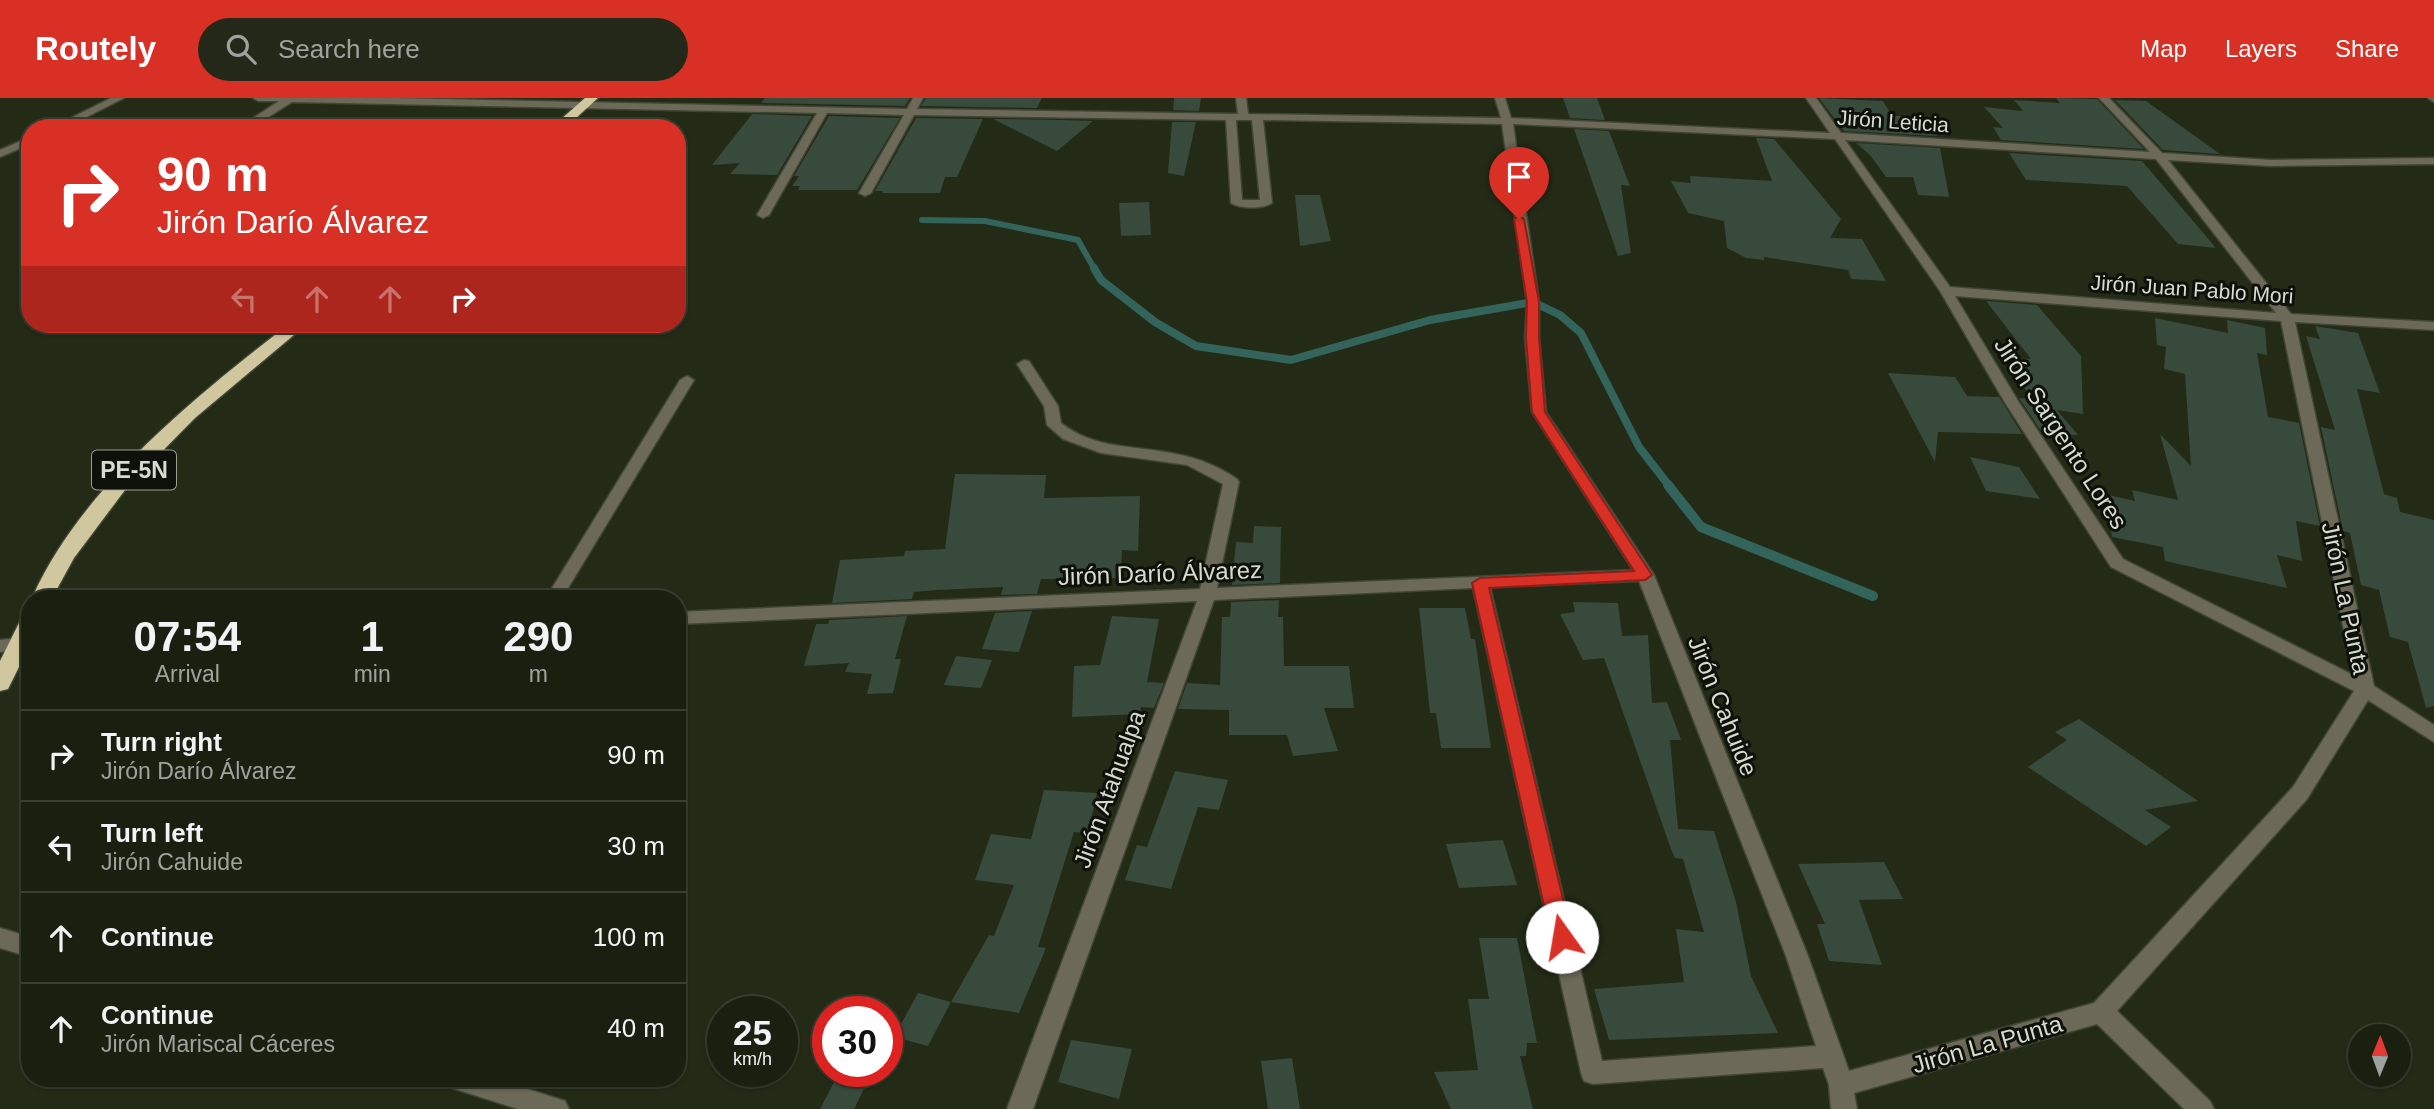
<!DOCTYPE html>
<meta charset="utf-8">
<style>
body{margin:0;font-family:Arial,sans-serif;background:#232819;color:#f1f3f6;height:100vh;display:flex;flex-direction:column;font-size:26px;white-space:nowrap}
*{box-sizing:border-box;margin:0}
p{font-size:23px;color:#9fa39f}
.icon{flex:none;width:38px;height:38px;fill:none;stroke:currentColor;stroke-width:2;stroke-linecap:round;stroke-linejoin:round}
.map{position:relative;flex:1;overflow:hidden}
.sheet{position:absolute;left:21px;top:492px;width:665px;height:497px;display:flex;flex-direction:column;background:#1a2010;border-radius:28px;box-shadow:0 2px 5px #0004,0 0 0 2px #383e30}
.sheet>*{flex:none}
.guide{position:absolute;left:21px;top:21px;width:665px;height:214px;border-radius:28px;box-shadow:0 2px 5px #0004,0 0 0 2px #383e30;background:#d93025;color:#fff;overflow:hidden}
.needle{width:46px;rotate:1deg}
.buttons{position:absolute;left:2348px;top:926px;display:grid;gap:14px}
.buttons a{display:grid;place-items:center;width:63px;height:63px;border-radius:50%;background:#1a2010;box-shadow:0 2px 5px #0004,0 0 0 2px #383e30;font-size:35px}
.speed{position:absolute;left:707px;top:898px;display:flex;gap:14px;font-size:35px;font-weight:700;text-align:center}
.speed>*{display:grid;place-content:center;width:91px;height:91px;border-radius:50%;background:#1a2010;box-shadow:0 2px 5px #0004,0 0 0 2px #383e30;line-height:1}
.speed small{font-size:18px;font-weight:400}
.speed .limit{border:10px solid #d22;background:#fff;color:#111}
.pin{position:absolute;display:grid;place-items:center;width:60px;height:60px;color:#fff;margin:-72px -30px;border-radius:50% 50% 50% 0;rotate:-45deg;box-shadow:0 0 7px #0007}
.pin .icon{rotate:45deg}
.me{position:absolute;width:77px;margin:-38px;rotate:347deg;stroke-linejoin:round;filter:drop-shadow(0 0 5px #0008)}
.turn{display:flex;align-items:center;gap:24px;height:147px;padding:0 21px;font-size:32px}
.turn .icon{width:91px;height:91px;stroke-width:2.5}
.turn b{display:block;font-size:49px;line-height:60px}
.lanes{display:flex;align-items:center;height:66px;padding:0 21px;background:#0003;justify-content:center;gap:35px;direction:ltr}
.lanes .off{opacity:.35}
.eta{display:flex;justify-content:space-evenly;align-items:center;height:119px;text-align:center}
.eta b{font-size:42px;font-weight:800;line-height:49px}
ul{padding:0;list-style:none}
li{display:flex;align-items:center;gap:21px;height:91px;padding:0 21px;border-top:2px solid #383e30}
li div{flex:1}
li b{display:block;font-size:26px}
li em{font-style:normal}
header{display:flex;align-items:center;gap:42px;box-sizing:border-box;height:98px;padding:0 35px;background:#d93025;color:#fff}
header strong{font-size:33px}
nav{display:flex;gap:38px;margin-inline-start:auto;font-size:24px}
.search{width:490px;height:63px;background:#232819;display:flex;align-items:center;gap:18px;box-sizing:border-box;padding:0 24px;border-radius:38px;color:#9fa39f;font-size:26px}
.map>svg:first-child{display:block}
</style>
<header>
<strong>Routely</strong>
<div class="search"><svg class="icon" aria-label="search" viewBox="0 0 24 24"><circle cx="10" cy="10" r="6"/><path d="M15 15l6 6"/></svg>Search here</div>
<nav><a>Map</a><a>Layers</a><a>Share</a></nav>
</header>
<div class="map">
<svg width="2434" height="1011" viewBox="0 0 2434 1011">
<rect width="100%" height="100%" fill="#232a16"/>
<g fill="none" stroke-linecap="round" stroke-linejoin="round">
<path stroke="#33645c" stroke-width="6" d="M922,122L985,123L1078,142L1095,172"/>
<path stroke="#33645c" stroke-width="8" d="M1094,170L1101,182L1155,224L1196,248L1291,262L1430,222L1533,204L1560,217L1581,235L1639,349L1670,389"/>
<path stroke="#33645c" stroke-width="10" d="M1668,387L1701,429L1873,498"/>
</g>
<path fill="#374a3c" d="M765,0H910L905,8L761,5Z
M926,0H1042L1037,10L921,8Z
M1174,0H1201L1199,13L1173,12Z
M1563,0H1597L1605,22L1570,20Z
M1819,0L1883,3L1892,18H1923L1934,23L1937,38L1844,33Z
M2056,0L2097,1L2144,51L2001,42L1993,29L2003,30L1984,9L2023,13L2014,2L2060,5Z
M2115,2L2146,3L2220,56L2163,52Z
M752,16L812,18L777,77L730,76L740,65L712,67Z
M829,18L900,20L857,92H798L800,88H792L799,78H794Z
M916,20L983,21L957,79H945L940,95H882L883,93H875Z
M993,21L1061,22L1093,23L1057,53Z
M1172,24H1196L1184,78L1168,75Z
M1574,31L1609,33L1630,88L1621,87L1631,155L1618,158Z
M1756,40L1774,41L1841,121L1830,140L1862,141L1886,183L1851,181L1848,172L1764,159V162L1746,160L1727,150L1724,123L1688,115L1671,83L1691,85L1690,78L1772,83Z
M1856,45L1940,50L1949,99L1918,97L1913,79H1886L1870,57Z
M2009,55L2142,63L2216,150L2178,146L2127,88L2026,82Z
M1295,97H1320L1331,143L1300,148Z
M1149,104L1151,137L1121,138L1119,105Z
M1986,203L2037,207L2081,258L2083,316L2057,312L2078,337L2043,336L2019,300L2033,301L2019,283H2025L2008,260L2031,261Z
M2155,220L2228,235L2227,222L2265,230L2267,257L2257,255L2268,319L2299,325L2320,428L2296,423L2302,463L2277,457L2287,490L2165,463L2163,449L2112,439L2104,396L2135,403L2132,392L2178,402L2160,336L2191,368L2185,276L2164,271L2166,249L2157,247Z
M2315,228L2358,235L2380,295L2357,291L2384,396L2397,400L2400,414L2434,422V608L2426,610L2408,544L2390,539L2379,492L2361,487L2350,435L2343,433L2321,329L2335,332L2306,238L2320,241Z
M1888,275L1955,279L1967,298L1999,299L2022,336L1938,334L1935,364Z
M1970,359L2019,369L2040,401L1986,393Z
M955,376L1046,377L1044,400L1140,398L1138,453L1122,452L1121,480L1041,481L1037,496L1001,497L1003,489L937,492L914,494L912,501L832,505L840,462L904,458L905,453L945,451Z
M1254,428L1281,429L1280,485L1232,487L1236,444L1253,445Z
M1279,502L1278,519H1283L1284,568H1349L1354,610H1324L1338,653L1293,658L1287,637H1229V612L1178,611L1187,585L1220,587L1222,519H1230L1231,504Z
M1573,504L1618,505L1622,538L1648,537L1652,605L1667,604L1681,642H1670L1678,731L1714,733L1736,804L1751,878L1778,935L1609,942L1594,891L1684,884L1676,831L1704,834L1683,761L1675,760L1671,751L1604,560L1583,562L1560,516L1575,514Z
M1419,510H1465L1471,541H1475L1491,650H1441L1436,615H1430Z
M1032,513L1019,554L982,551L995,515Z
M907,518L895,561H901L893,595L867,596L872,576L845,574L849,565L804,568L816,526H828L829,522Z
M1112,518L1159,521L1147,584L1164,585L1154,610L1141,609L1140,616L1072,619L1074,568L1100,567Z
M956,558L992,562L981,590L944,587Z
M2079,621L2198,703L2145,712L2171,729L2146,748L2028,669L2067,642L2055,634Z
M1175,673L1228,682L1219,712L1198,709L1171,791L1125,782L1137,747L1147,749Z
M1044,692L1097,695L1088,735L1074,734L1038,849L1046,850L1019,915L951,904L989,837L994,838L1014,787L975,782L991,736L1031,741Z
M1503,742L1517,787L1459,790L1446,746Z
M1884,764L1903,801L1859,802L1882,867L1829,863L1817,826H1825L1798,766Z
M1479,840H1517L1537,945H1527L1526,958H1520L1533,1011H1451L1434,974L1478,972L1468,901H1489Z
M918,895L951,904L928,948L894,939Z
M1071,942L1132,951L1119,1001L1058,984Z
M1292,960L1300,1011H1268L1261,963Z
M840,973H873L854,1011H820Z"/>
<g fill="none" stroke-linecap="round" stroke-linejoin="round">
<g stroke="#404634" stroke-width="3">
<path id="minor" d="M111,0H124L65,30H51Z
M253,0H395L907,11L913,0H923L917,11L1238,16L1236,0H1246L1248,16L1501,20L1495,0H1505L1511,20L1830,35L1806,0H1816L1841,35L2150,54L2099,0H2109L2162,55L2271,62L2434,60V66L2271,68L2168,62L2291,216L2434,224V232L2295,224L2374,588L2434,627V644L2368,602L2307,701L2117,913L2210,1003L2214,1011H2184L2097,926L1854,995L1857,1011H1831L1829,987L1823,970L1593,986L1584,983L1581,975L1473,490L1214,502L1033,1011H1007L1197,503L677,526V514L1200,491L1223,386L1187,367L1101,355L1063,341L1047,327L1044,308L1017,266L1024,262L1029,263L1058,308L1061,325C1095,352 1135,347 1176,356C1198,360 1218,368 1237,381L1239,384L1217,490L1633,472L1532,314L1525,240L1527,204L1502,26L1263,22L1272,105C1263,111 1240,111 1231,105L1226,22L914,17L871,95L865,98L859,95L904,17L827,15L769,117L763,120L757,117L817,15L292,4L251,30H238L279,3H258ZM1236,22H1252L1260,102H1242ZM1513,26L1835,41L1940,193L2004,303L2111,469L2354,593L2293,689L2094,905L1849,973L1808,858L1654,477L1546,314L1539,240V204ZM1845,42L2156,61L2276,215L1950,189ZM1955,198L2281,223L2353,577L2123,461L2018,303ZM1639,483L1786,858L1816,948L1602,963L1490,489Z
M2428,0H2434V4Z
M30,39V46L0,59V52Z
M687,278L694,282L562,500H546L680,282Z
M30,539V551L0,554V542Z
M0,830L30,839V859L0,850Z
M443,980H493L565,1003L569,1011H518L446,988Z"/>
</g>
<g stroke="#404634" stroke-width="3">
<path id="highway" d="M585,0H598L565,30H551Z
M289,226H307L195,320L128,388L74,460L52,500H32C80,391 196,298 289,226Z
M30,517V547L8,591L0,593V563L22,519Z"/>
</g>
<use href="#minor" fill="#6d6959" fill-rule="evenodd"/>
<use href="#highway" fill="#d1c79f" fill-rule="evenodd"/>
</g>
<path fill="#d93025" stroke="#8d1f18" stroke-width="2" d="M1519,118L1524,121L1539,204V240L1545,314L1652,477L1645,482L1489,490L1572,839L1569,845L1562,848L1554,845L1551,839L1472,485L1480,480L1634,473L1532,314L1526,240L1527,204L1514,121Z"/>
<g text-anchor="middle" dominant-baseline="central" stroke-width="6" stroke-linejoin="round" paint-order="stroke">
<g font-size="21" fill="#d6dbcf" stroke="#0e1109">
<text transform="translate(1893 23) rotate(4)">Jirón Leticia</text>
<text transform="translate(2192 191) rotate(4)">Jirón Juan Pablo Mori</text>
</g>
<rect fill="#0e1109" stroke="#9a9e94" stroke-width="2" x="92" y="352.5" width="84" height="39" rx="5"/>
<g font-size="23" font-weight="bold" fill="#d6dbcf">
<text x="134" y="372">PE-5N</text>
</g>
<g font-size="24" fill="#d6dbcf" stroke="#0e1109">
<text transform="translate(2061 335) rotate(57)">Jirón Sargento Lores</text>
<text transform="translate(1160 475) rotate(-2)">Jirón Darío Álvarez</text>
<text transform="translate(2346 500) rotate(78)">Jirón La Punta</text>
<text transform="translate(1723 608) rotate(68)">Jirón Cahuide</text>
<text transform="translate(1109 691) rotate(-70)">Jirón Atahualpa</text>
<text transform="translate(1987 946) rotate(-16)">Jirón La Punta</text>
</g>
</g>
</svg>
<div class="buttons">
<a><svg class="needle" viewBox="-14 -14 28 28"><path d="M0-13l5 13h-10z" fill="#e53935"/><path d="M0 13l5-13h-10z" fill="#9fa39f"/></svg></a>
</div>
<div class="speed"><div>25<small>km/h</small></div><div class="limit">30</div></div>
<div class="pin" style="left:1519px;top:121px;background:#d93025"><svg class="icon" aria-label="arrive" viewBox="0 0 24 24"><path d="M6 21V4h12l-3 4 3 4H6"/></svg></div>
<svg class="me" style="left:1562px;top:839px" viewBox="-20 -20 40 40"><circle r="19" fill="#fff"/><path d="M0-13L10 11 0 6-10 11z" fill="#d93025"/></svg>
<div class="guide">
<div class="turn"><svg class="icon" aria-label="right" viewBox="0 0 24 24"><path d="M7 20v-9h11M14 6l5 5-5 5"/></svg><div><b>90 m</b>Jirón Darío Álvarez</div></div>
<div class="lanes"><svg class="icon off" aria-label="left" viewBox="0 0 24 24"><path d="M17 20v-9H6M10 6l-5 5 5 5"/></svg><svg class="icon off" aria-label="ahead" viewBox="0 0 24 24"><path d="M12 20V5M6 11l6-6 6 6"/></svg><svg class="icon off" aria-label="ahead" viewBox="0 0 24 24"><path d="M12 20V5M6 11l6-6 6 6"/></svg><svg class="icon" aria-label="right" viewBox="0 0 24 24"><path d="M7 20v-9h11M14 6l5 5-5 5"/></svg></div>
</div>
<section class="sheet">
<div class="eta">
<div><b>07:54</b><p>Arrival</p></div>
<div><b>1</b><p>min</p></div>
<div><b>290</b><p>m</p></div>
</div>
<ul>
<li><svg class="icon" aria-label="right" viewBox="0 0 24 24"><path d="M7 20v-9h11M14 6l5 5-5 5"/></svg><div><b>Turn right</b><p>Jirón Darío Álvarez</p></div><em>90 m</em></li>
<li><svg class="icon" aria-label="left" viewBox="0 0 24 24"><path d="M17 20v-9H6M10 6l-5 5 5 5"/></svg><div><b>Turn left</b><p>Jirón Cahuide</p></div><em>30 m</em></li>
<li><svg class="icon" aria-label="ahead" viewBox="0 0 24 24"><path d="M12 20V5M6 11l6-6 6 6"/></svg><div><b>Continue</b></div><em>100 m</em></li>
<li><svg class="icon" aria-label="ahead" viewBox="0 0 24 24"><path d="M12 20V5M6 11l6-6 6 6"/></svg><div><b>Continue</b><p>Jirón Mariscal Cáceres</p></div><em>40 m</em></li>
</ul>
</section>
</div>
